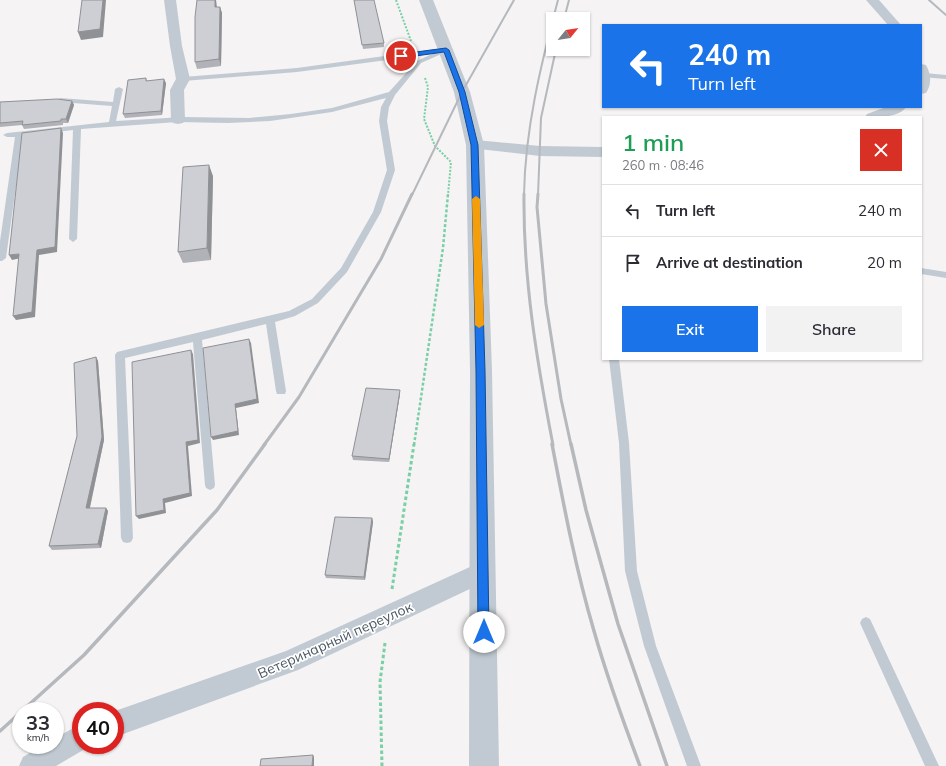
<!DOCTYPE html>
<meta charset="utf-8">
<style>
body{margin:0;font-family:Mulish,sans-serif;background:#f2f2f3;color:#2b2b33;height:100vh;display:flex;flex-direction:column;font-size:15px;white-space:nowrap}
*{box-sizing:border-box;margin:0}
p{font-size:13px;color:#7c7c81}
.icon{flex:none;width:22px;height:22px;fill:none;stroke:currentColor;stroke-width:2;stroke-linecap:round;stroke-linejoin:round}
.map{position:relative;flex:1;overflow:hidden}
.panel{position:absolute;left:602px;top:116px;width:320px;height:244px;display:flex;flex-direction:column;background:#fff;border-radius:0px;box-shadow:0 1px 3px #0004}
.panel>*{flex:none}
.guide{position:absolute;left:602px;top:24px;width:320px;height:84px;border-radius:0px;box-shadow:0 1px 3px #0004;background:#1a73e8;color:#fff;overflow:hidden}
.needle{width:26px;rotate:60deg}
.buttons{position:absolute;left:546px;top:12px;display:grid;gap:8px}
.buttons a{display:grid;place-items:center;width:44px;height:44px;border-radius:0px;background:#fff;box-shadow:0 1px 3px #0004;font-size:20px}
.speed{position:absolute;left:12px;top:702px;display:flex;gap:8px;font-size:20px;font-weight:700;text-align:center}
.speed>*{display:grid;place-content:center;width:52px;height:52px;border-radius:50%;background:#fff;box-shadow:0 1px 3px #0004;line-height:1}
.speed small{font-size:10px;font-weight:400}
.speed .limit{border:6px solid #d22;background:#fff;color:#111}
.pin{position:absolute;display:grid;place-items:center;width:34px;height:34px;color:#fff;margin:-17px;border:2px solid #fff;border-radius:50%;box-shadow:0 1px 4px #0007}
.me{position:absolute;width:44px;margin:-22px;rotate:0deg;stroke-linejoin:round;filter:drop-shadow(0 0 3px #0008)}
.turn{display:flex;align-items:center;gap:14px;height:84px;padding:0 20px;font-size:18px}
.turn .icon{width:52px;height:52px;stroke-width:2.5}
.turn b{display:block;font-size:28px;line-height:34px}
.round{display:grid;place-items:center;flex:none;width:42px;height:42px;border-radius:0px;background:#f2f2f3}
.head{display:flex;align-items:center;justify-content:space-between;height:68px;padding:0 20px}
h1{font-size:24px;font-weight:600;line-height:30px;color:#1e9e55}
.primary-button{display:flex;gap:8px;margin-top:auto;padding:8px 20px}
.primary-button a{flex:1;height:46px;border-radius:0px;background:#1a73e8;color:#fff;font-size:16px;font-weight:600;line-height:46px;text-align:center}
.primary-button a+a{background:#f2f2f3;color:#2b2b33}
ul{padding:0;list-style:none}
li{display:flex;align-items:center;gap:12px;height:52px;padding:0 20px;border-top:1px solid #e1e1e2}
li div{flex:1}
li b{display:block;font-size:15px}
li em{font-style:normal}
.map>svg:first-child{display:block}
</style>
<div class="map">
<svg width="946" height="766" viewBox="0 0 946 766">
<rect width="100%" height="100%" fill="#f5f3f3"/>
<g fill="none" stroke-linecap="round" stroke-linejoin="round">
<path stroke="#7ad0a6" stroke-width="2" stroke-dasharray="2 1.5" stroke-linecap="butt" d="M396,0L411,41
M425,78L428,87L424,119L435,146L451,162L448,195"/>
<path stroke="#7ad0a6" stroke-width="2.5" stroke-dasharray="3 2" stroke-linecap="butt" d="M414,445L443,248L448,194"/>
<path stroke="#7ad0a6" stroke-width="3" stroke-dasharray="3.5 2.5" stroke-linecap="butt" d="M392,589L414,444
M382,766L380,682L385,643"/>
<path fill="#c1cad2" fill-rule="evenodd" d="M446,48L449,50L448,51L421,63L395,95L389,107L387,121L395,170L381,212L347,272L318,303L295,316L275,322L286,391L285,394H277L276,391L266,324L202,340L215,485L214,488L210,490L206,488L205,485L193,342L125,358L133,538L131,542L127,543L123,542L121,538L115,355L117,352L289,311L312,299L341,268L373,212L387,170L379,121L381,107L386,98L332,112L270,121L228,123L177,122L81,129L77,239L73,242L69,239L73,130L23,136L6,258L2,261H0V241L15,137H7L3,135L7,133L109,122L112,106L60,102L56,100L60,98L113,102L115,89L119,87L123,89L116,121L183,117L249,118L291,114L332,108L389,92L417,61L432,54L297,72L183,81L179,79L183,77L297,68L436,49L439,51Z
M924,73L946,75V79L921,77V73Z
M921,268L946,272V278L921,274Z
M609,359H619L629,443L637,571L656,646L701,766H687L644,646L625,571L619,443Z
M866,617L870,619L939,766H925L860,623L862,619Z"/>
<path fill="#c1cad2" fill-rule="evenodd" d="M164,0H176L182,46L190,79L184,90L185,120L183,123L178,124L173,123L171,120L170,90L176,79L170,46Z
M866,0H879L901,25H888Z
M921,64L926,65C931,74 932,84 926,93L921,94Z
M886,107H906C899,118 877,117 865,117L867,114Z
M475,140L540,146L603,147V157L540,156L470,148L468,145L470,142Z
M483,561L491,565L494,572L491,579L298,670L115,737V711L286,651Z
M81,724V745L90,746L56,766H19L23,757L43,745H55V738Z"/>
<path fill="#c1cad2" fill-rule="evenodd" d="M419,0H433L470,92L484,145L492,371L499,766H469L470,371L466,145L454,92Z"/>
<path stroke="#b5b8bd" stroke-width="2" d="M929,0L946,15
M564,19L569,0
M412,195L462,92L514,0
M524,195C525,129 541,64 558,0
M538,195L541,118L556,49"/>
<path stroke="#b5b8bd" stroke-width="3" d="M524,194C523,279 537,362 553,445
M538,194L537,207L546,304L561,399L571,445
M264,445L299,397L381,259L412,194"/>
<path stroke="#b5b8bd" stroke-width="3.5" d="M552,444C564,507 576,570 594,631C607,677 623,721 640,766
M571,444L586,510L618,624L667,766
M22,711L84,655L217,510L265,444
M0,731L21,712"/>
</g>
<path fill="#b0b2b7" d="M216,0L217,7H220L222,13L221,66L197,69L195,62Z
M354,0L384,43V47L363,49Z
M146,78L147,81L166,83L162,115L125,118L123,114Z
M72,101L74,105L68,123H63V125L24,129L22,125L0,127V102Z
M213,176L211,260L183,263L178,252Z
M96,357L98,361L104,440L90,508H106L108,511L101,548L52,550L49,546L77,436Z
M400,394L389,462L353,460L352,456Z
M372,518L373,522L365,580L326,578L325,575Z"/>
<path fill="#909195" d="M103,0H106L103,37L81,40L78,32Z
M215,0H216L217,14L215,7Z
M220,7L222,13L221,66L219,59Z
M164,79L166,83L162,115L161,111Z
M72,101L74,105L68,123L66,119Z
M61,128L63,133L57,252L39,255L35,317L16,320L13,316L37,250Z
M209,165L213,176L211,260L207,248Z
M19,254L21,258L12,260L9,255Z
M249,339L251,343L259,403L236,408L239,435L213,440L211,437Z
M191,350L193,354L200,443L188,446L192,496L165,503L166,513L139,519L136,516L163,499L186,442Z
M96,357L98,361L104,440L89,511L86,508Z
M400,390V394L389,462V459Z
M106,508L108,511L101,548L98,544Z
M372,518L373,522L365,580L364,577Z
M313,755L314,757V766H312Z"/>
<path fill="#cdcfd5" stroke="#909195" d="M82,0H103L100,29L78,32Z
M197,0H215V7H220L219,59L195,62V17Z
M354,0H374L384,43L362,45Z
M146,78V81L164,79L161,111L123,114L128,80Z
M57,99L72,101L66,119H61V121L22,125L23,121L0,123V102Z
M61,128L55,247L37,250L32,312L13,316L19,254L9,255L22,133Z
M209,165L207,248L178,252L183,167Z
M249,339L257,399L235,404L238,431L211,437L203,348Z
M191,350L198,440L186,442L190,493L163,499L164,510L136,516L132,362Z
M96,357L102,437L86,508H106L98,544L49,546L77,436L74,363Z
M366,388L400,390L389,459L352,456Z
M335,517L372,518L364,577L325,575Z
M313,755L312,766H260L261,759Z"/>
<path fill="#1a73e8" stroke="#114b97" d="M446,48L449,50L465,92L478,145L485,371L489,632L487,636L484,637L480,636L478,632L476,371L471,145L459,92L444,52L401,58L398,56L401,54Z"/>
<path fill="#f59e0b" d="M476,196L480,199L484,325L479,328L475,325L472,199Z"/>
<g text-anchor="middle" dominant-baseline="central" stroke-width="3.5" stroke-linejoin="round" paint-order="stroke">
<g font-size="14" fill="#4a5661" stroke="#fff">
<text transform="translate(335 640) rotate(-24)">Ветеринарный переулок</text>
</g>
</g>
</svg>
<div class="buttons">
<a><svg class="needle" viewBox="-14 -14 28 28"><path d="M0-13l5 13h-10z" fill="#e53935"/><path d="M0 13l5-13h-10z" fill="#7c7c81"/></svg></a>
</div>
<div class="speed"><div>33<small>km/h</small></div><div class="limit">40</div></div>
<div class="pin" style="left:401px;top:56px;background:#d93025"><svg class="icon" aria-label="arrive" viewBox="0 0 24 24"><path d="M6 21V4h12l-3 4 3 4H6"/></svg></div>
<svg class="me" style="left:484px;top:632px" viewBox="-20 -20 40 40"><circle r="19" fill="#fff"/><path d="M0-13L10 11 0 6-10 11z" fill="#1a73e8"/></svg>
<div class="guide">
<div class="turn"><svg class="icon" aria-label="left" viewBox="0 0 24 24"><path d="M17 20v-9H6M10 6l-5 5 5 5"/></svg><div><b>240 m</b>Turn left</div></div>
</div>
<section class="panel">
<div class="head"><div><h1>1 min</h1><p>260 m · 08:46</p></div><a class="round" style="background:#d93025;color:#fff"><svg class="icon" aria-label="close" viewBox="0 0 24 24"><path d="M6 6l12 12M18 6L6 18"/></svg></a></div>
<ul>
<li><svg class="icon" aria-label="left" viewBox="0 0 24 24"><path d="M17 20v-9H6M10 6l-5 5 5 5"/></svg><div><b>Turn left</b></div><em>240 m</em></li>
<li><svg class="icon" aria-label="arrive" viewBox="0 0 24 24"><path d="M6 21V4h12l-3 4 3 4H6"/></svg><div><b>Arrive at destination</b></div><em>20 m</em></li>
</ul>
<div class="primary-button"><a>Exit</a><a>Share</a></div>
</section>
</div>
